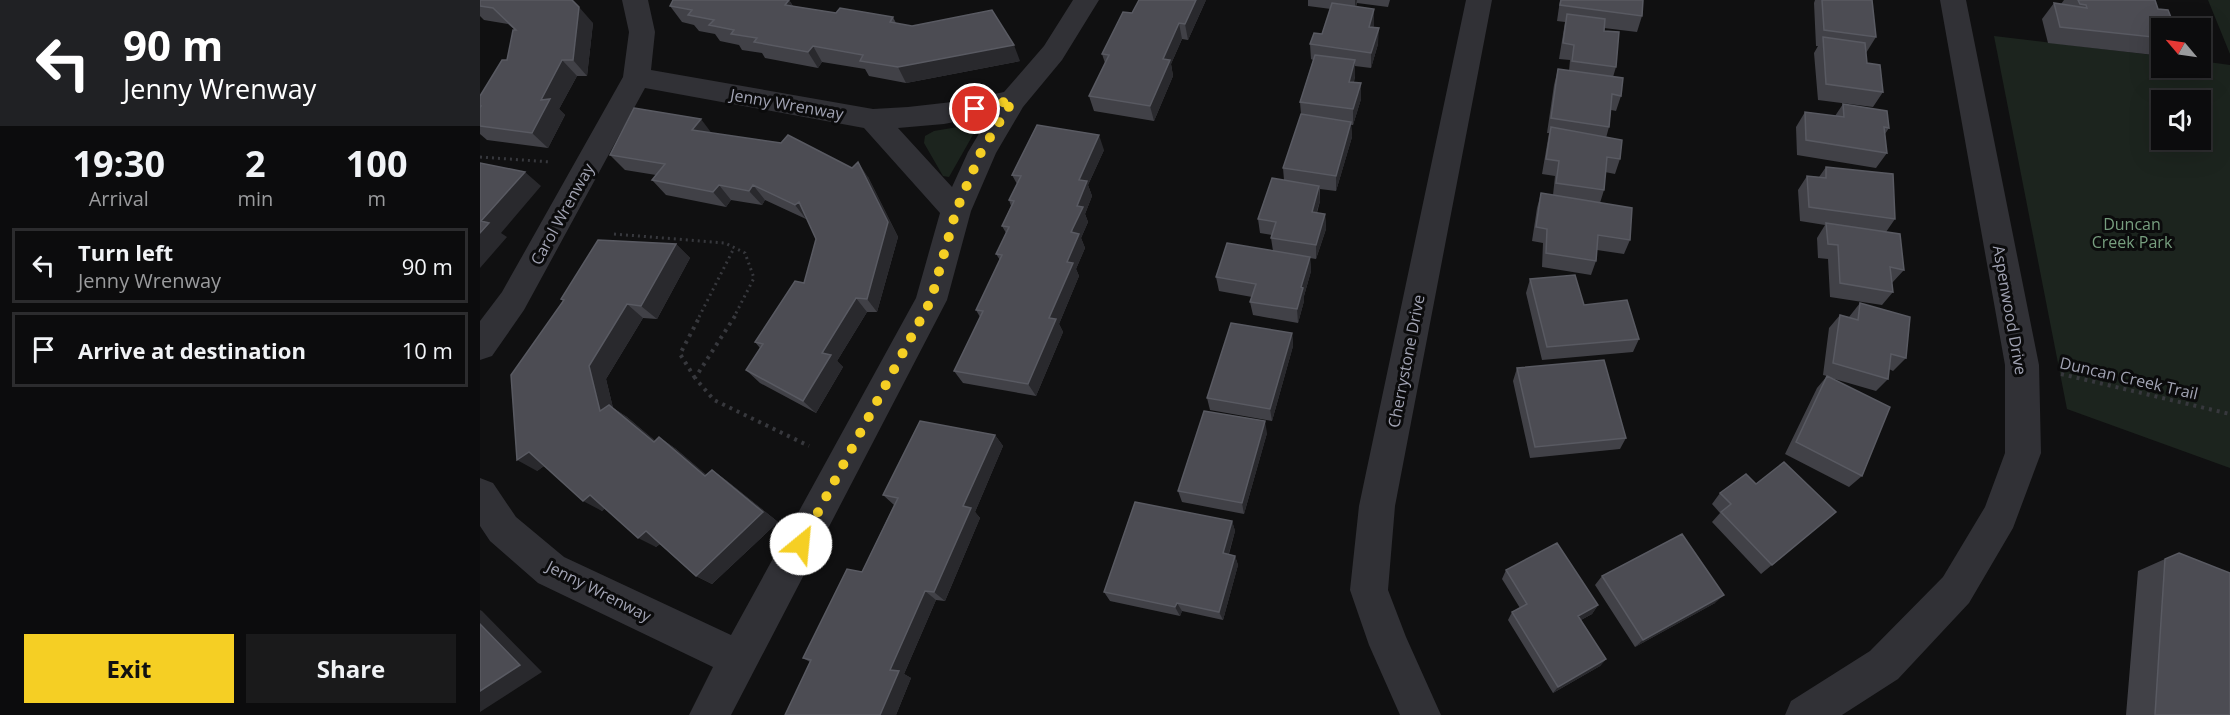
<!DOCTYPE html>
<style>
body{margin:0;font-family:"Open Sans",sans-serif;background:#1a1a1b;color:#f1f3f6;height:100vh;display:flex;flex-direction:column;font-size:22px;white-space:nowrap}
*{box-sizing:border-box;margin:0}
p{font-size:20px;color:#9a9b9d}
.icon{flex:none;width:33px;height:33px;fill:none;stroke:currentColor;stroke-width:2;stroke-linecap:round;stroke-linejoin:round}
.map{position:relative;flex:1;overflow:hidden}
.drawer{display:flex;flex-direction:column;background:#0c0c0d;width:480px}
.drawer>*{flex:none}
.guide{background:#202124;color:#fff;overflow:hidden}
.needle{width:39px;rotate:299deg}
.buttons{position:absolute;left:1671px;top:18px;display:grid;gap:12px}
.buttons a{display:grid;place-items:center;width:60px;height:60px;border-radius:0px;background:#0c0c0d;box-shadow:0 6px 24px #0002,0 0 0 2px #2c2c2e;font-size:30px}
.pin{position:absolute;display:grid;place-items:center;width:51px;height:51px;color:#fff;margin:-26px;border:3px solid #fff;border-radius:50%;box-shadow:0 2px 6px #0007}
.me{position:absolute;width:66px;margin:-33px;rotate:28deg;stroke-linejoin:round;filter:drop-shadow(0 0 4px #0008)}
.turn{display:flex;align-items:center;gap:21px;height:126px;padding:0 24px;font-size:27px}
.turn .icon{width:78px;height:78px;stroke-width:2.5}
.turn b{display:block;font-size:42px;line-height:51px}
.eta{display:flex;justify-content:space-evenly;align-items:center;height:102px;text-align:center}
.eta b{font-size:36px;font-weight:700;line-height:42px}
.cta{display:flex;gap:12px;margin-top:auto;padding:12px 24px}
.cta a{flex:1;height:69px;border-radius:0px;background:#f5cf24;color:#111;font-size:24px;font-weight:700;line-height:69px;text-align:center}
.cta a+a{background:#1a1a1b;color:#f1f3f6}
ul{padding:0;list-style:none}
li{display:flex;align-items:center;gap:18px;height:75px;margin:0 12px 9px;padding:0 12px;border:3px solid #2c2c2e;border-radius:0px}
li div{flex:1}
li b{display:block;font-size:22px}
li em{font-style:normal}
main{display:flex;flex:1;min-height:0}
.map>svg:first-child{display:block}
</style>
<main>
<section class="drawer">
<div class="guide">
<div class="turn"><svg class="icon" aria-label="left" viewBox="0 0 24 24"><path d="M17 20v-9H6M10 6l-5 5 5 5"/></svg><div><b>90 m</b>Jenny Wrenway</div></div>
</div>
<div class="eta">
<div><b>19:30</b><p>Arrival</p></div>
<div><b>2</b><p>min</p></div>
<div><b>100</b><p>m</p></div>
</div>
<ul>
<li><svg class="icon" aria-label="left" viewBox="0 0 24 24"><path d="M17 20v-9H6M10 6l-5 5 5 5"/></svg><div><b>Turn left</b><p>Jenny Wrenway</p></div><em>90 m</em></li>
<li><svg class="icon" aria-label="arrive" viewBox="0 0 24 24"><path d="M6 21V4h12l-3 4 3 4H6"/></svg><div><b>Arrive at destination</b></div><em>10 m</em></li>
</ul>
<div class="cta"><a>Exit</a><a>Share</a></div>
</section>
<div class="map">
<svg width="1750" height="715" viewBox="0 0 1750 715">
<rect width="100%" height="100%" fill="#101011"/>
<path fill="#1c241e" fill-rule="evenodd" d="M1728,0H1750V54Z
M1514,36L1681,56L1682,68H1720L1721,61L1750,65V468L1587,409ZM1682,100H1720V140H1682Z
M496,124L498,126L469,177L463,176L444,143L445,136L454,131Z"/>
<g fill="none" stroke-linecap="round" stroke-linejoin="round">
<path stroke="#37383d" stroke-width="3" stroke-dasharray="2 4" stroke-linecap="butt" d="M0,157L71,162
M134,234L245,243L265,253L274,278L254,317
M219,317L254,248"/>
<path stroke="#37383d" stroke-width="4" stroke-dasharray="3 5" stroke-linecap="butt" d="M255,316L215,378L234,400L329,446
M1581,374L1750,414
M215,378L200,354L220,316"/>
<path fill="#313136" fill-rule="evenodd" d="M142,0H168L175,32L171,70L393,109L428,107L481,101L524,92L564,46L593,0H619L582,60L543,107L516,153L491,211L467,300L251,715H209L233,667L58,583L10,541L0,526V478L13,483L36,517L84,557L251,635L436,298L460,213L384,128L165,88L44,310L12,356L0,360V321L22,292L143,77L149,32ZM510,115L488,152L472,187L418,128L464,124Z
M986,0H1012L915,506L908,590L926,637L961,715H920L889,645L870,590L879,506Z
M1460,0H1486L1559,365L1561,453L1533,528L1489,603L1418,679L1362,715H1305L1311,701L1390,651L1463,577L1505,507L1525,453V365Z"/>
</g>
<path fill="#414147" d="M0,0L113,23L107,76H97L79,109L85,115L68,148L7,140L0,134V96L27,60L35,30L28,24L4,20L0,16Z
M309,0L313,6L356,13L413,17L416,23L540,61L426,83L389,76L385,69L342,62L338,68L285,58L282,53L262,50L259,45L240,41L235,34L219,31L214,25L202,22L190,6Z
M726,0L708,40L702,39L691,64L693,76L674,121L614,111L609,96L625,63L622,54Z
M828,0H910L908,7L877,3L876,7L894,25L893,27L898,44L891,68L875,66V76L874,82L881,99L873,125H871L872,137L856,191L840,189V201L837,213L845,214L846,229L836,259L830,258L831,271L824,296V301L818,323L773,315L770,302L772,297L739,291L736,277L793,251L791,238L792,235L780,233L778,219L804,180L803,168L821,114L820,102L833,60L831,59L830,44L842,34L851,9L828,6Z
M1080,0H1163L1162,16L1157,32L1124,28V31L1136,67L1133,77L1141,96L1136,111L1131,110L1129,127L1126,138L1140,159L1135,174L1125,172L1124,190L1120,203L1150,240L1144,254L1117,250L1116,261L1111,275L1062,267L1063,243L1052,241L1057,208L1061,193L1073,195L1075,176L1062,174L1069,133H1067L1074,85L1078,69L1089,71L1090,60L1079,59L1085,22L1077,21Z
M1335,0H1392L1396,37L1386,53L1387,63L1403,92L1393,107L1338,100L1334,53L1338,46H1336L1334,3Z
M1584,0H1675L1678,9L1694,25L1691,28H1682V47L1674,55L1568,43L1562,19L1574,3L1581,4Z
M1363,104L1409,128L1405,134L1407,153L1396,168L1317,155L1316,127L1325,112L1355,116Z
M232,133L388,177L418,237L397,312H387L357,361L363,367L336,413L280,383L266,370L280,348L275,342L324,283L336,239L327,219H326L285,200L282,205L251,200L246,207L186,195L172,180L176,175L145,170L130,155Z
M624,150L608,185L612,196L605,214L608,222L601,238L605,248L596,269L599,276L579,324L583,332L556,396L483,383L474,371L500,317L496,310L520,260L516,254L526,233L522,226L531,206L529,200L537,184L532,175Z
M1346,167L1415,219L1406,232L1424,270L1412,283L1413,292L1402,305L1350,297L1348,259L1338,258L1337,238L1345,225L1320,221L1318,190L1327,176L1339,177Z
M196,244L210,258L177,319L163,318L126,379L133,408L147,417L175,441L179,437L196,449L226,475L232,470L247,481L298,522L232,584L216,576L180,544L176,547L125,508L122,511L64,466L57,471L83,301L81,299Z
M1050,279L1104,305L1159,339L1153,352L1062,360L1046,293Z
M1380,303L1426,358L1413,371L1409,369L1408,379L1396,391L1351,378L1382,476L1369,487L1305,454L1337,388L1347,376L1343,375L1349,328L1360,315L1369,317Z
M812,333L813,346L792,421L730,410L727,398Z
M1037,368L1146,438L1140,449L1050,458L1033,381Z
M787,433L764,514L702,502L698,491Z
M515,435L523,446L495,512L500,518L465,601L456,600L424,674L431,678L416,715H305L330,662L323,658L382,572L414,505L403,495Z
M1276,484L1356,512L1281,574L1232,522L1240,513L1232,504L1240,493Z
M752,521L755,531L749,554L755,556L758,565L743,620L702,611L700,616L630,601L624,592Z
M1685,559L1750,715H1646L1658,571Z
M1026,570L1118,605L1112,614L1101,620L1126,659L1120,666L1073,693L1028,620L1032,612L1040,608L1022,579Z
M1122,576L1235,603L1155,647L1115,585Z"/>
<path fill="#29292d" d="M309,0L319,16L305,5Z
M716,0H726L708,40L705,24Z
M875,0H877L875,12Z
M99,7L113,23L107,76L93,60Z
M894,9V25L888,43L889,27Z
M699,23L702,39L691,64L693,76L674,121L670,106L683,59Z
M899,28L898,44L891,68V53Z
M534,45L540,61L426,83L418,67Z
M333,46L342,62L338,68L328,52Z
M82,60L97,76L79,109L85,115L68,148L52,133L61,100Z
M875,60V76L870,97L869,82Z
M881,83V99L873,125V109Z
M221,119L233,135L212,130Z
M871,122L872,137L856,191V176Z
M619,135L624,150L608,185L612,196L605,214L608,222L601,238L605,248L596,269L599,276L579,324L583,332L556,396L548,384L587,262L597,206L599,180Z
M378,162L388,177L418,237L397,312L387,299Z
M45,172L61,186L21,233L27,237L0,268V233L1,221Z
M239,185L251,200L246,207L233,192Z
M273,185L285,200L282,205L269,191Z
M839,186L840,201L832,226V212Z
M319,202L330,217L326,219L315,205Z
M845,214L846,229L836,259V245Z
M196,244L210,258L177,319L161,306Z
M830,257L831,271L824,296V301L818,323L817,309L821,287Z
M376,298L387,312L357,361L363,367L336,413L323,401L342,353Z
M147,304L163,318L126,379L133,408L147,417L190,453L120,411L109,366Z
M812,333L813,346L792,421L790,409Z
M785,421L787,433L764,514L762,503Z
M515,435L523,446L495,512L500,518L465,601L454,592L483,506Z
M179,437L196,449L241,487L225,476Z
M49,452L68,463L57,471L37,460Z
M232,470L247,481L298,522L232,584L216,576Z
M110,495L129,505L122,511L103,501Z
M752,521L755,531L746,563L743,553Z
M166,531L183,541L176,547L158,538Z
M755,556L758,565L743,620L739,612Z
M445,591L456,600L424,674L431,678L416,715H400L410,670Z
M1244,595L1235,603L1155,647L1163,640Z
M697,603L702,611L700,616L695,607Z
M1118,605L1112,614L1093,624L1098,616Z
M0,610L2,611L62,672L0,712Z
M1126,659L1120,666L1073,693L1078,687Z"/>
<path fill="#4c4c53" stroke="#595a62" stroke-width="1.5" d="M0,0H92L99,7L93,60H82L61,100L70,99L52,133L0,126V108L1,106H0V96L22,60H27L33,30H36L13,8L0,6Z
M193,0H309L305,5L356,13L360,8L413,17L410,22L432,26L512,10L534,45L418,67L380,61L383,55L333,46L328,52L274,42L277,38L251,34L254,30L229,25L234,20L208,15L212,10L190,6Z
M659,0H716L705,24L699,23L683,59L690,60L670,106L609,96L629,55L622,54L643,12L652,13Z
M1081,0H1163L1162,16L1080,5Z
M1342,0H1392L1396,37L1344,30Z
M1598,0H1675L1678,9L1688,10L1694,25L1683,24L1685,28H1682V38L1580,27L1574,3L1607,8L1606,5L1600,4Z
M852,3L894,9L889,27L899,28L891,53L830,44L834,33L842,34Z
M1087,14L1125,19L1124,31L1139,32L1136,67L1092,61L1094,45L1083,43Z
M1343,37L1385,43L1387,63L1400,65L1403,92L1346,84Z
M835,55L875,60L869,82L881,83L873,109L820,102Z
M1078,69L1143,78L1141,96L1132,94L1129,127L1071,118Z
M1363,104L1407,111L1409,128L1404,127L1407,153L1326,140L1325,112L1364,117Z
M154,108L221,119L212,130L301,143L308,135L372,168L378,162L408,222L387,299L376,298L342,353L351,355L323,401L266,370L283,344L275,342L315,281L324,283L336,239L319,202L315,205L273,185L269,191L239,185L233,192L172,180L185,164L130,155Z
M821,114L871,122L856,176L803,168Z
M557,125L619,135L599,180L607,181L597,206L603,207L591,232L599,234L587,262L593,263L569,318L576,319L548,384L474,371L503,311L496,310L522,255L516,254L529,227L522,226L534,201L529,200L541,176L532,175Z
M1071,127L1142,140L1140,159L1127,157L1124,190L1076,183L1079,161L1066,159Z
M0,163L45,172L1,221L9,223L0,233Z
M1346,167L1413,174L1415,219L1329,207L1327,176L1346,178Z
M792,178L839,186L832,212L845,214L836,245L791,238L796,222L778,219Z
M1061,193L1152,208L1150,240L1118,235L1116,261L1066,253L1067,229L1056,227Z
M1346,223L1420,234L1424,270L1410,267L1413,292L1360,283L1358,245L1348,244Z
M118,240L196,244L161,306L147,304L109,366L120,411L129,405L174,442L179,437L225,476L232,470L283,512L216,576L166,531L158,538L110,495L103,501L49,452L37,460L31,375L84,300L81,299Z
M747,243L830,257L821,287L823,288L817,309L770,302L776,284L736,277Z
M1095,275L1104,305L1147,300L1159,339L1067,347L1050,279Z
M1380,303L1430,317L1426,358L1411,354L1408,379L1353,363L1360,315L1378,320Z
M751,323L812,333L790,409L727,398Z
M1124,360L1146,438L1055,447L1037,368Z
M1347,376L1410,407L1382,476L1316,442Z
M724,411L785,421L762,503L698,491Z
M440,421L515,435L483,506L491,508L454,592L445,591L410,670L419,671L400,715H305L331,660L323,658L367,569L382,572L418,498L403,495Z
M1304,462L1356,512L1292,565L1241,512L1251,504L1240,493L1266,474L1276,484Z
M655,502L752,521L743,553L755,556L739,612L697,603L695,607L624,592Z
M1202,534L1244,595L1163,640L1122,576Z
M1077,543L1118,605L1098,616L1126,659L1078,687L1032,612L1047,604L1026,570Z
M1699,553L1750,573V715H1675L1685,559Z
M0,624L40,665L0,691Z"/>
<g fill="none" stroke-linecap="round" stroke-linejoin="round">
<path stroke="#f5cf24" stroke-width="10" stroke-dasharray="0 18" d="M321,544L451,300L476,211L501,152L533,100L495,109"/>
</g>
<g text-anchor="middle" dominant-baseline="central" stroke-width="6" stroke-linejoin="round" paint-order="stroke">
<g font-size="16" fill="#a1a3b3" stroke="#0b0b0c">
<text transform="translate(307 104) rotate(10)">Jenny Wrenway</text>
<text transform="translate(82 214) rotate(-61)">Carol Wrenway</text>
<text transform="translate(1530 310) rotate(80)">Aspenwood Drive</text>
<text transform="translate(926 361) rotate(-79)">Cherrystone Drive</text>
<text transform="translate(1649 378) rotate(13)">Duncan Creek Trail</text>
<text transform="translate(119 591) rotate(27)">Jenny Wrenway</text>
</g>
<g font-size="16" fill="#779e7f" stroke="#0b0b0c">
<text x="1652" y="224">Duncan<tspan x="1652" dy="18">Creek Park</tspan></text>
</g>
</g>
</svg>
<div class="buttons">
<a><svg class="needle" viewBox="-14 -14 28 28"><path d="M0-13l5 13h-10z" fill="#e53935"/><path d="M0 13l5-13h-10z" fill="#9a9b9d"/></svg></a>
<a><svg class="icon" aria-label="sound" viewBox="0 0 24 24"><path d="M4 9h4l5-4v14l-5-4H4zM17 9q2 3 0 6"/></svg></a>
</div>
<div class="pin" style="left:495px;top:109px;background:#d93025"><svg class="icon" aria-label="arrive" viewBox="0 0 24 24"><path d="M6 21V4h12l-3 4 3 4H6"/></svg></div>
<svg class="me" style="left:321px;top:544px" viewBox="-20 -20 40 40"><circle r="19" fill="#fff"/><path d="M0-13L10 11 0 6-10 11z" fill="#f5cf24"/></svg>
</div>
</main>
